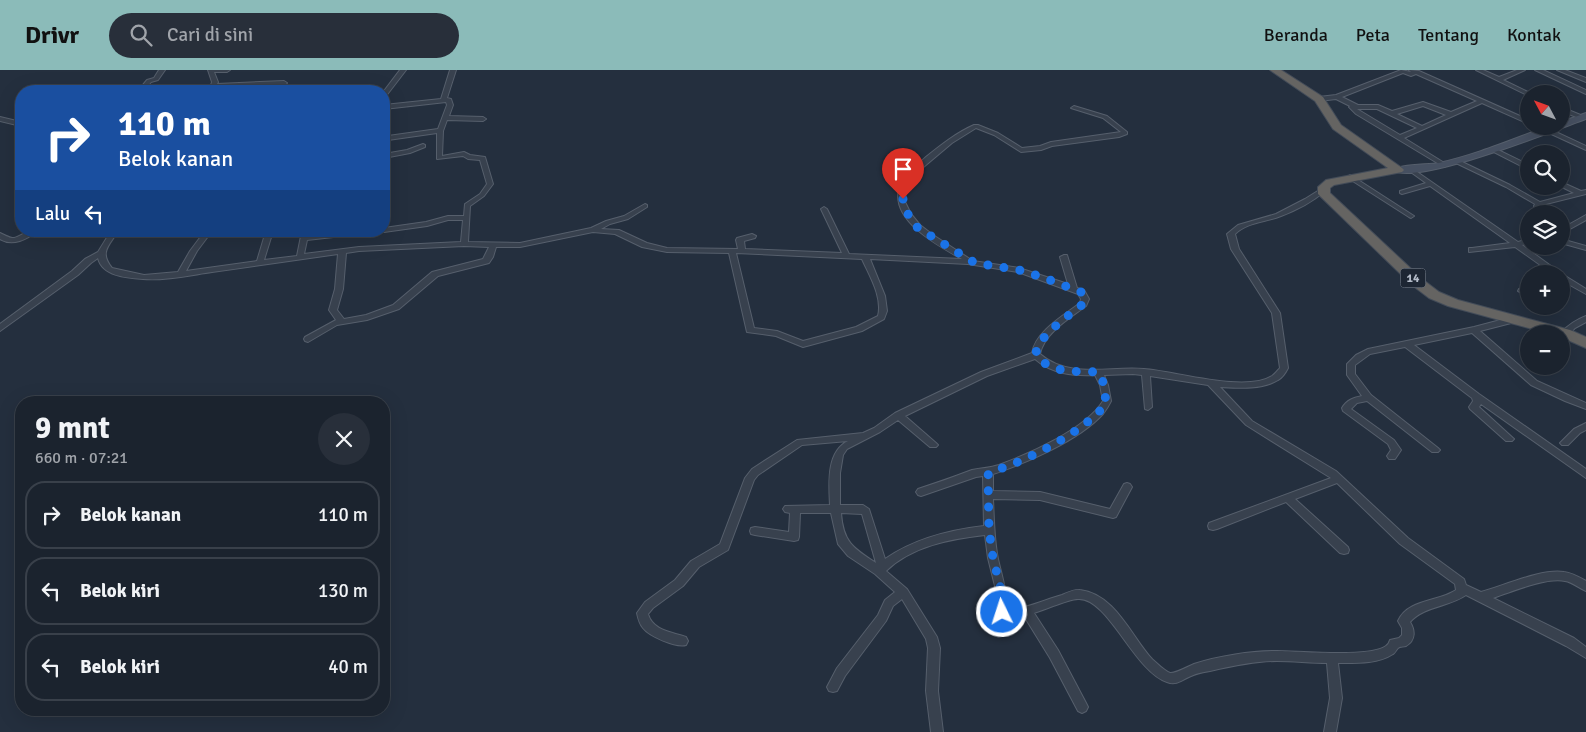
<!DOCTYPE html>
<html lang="id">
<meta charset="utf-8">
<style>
body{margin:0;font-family:Signika,sans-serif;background:#282f3a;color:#f1f3f6;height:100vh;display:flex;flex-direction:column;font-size:19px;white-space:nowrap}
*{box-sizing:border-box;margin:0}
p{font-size:16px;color:#a0a4aa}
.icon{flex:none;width:28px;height:28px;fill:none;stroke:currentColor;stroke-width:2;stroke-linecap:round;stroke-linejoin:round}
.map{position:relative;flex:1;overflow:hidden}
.drawer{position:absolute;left:15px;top:326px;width:375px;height:320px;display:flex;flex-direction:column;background:#1b232e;border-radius:20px;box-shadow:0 5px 20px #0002,0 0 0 1px #39404a}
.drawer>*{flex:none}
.hud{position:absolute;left:15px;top:15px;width:375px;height:152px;border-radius:20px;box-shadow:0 5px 20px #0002,0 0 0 1px #39404a;background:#1a4fa0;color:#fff;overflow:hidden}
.needle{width:32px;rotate:311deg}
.fabs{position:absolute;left:1520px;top:15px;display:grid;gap:10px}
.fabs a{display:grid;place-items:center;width:50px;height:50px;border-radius:50%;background:#1b232e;box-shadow:0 5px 20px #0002,0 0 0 1px #39404a;font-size:25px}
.pin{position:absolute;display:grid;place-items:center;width:42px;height:42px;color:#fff;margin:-51px -21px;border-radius:50% 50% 50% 0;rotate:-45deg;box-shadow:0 0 5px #0007}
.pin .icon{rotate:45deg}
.me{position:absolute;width:55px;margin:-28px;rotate:356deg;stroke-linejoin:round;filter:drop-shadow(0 0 4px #0008)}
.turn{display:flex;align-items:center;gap:18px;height:105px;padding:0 20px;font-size:22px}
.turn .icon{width:65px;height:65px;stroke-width:2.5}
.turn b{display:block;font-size:35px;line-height:42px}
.then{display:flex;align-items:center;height:48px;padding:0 20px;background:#0003;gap:10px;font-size:19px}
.round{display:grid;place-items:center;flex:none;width:52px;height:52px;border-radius:26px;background:#282f3a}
.overview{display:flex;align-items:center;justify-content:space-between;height:85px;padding:0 20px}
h1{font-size:30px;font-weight:700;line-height:38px}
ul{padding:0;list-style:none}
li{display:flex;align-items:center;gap:15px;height:68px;margin:0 10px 8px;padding:0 10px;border:2px solid #39404a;border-radius:20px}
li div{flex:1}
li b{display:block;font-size:19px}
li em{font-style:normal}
header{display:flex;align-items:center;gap:30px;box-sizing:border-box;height:70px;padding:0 25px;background:#8bbbb9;color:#111}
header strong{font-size:24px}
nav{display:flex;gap:28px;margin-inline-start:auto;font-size:18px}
.search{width:350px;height:45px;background:#282f3a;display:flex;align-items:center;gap:12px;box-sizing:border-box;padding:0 18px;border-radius:28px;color:#a0a4aa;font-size:19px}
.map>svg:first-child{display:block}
</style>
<header>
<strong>Drivr</strong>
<div class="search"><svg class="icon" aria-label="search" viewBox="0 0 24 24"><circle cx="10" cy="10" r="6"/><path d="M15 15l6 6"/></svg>Cari di sini</div>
<nav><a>Beranda</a><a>Peta</a><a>Tentang</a><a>Kontak</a></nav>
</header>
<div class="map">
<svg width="1586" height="662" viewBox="0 0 1586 662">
<rect width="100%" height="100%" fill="#242f3e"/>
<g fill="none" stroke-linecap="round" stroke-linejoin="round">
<g stroke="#565f6c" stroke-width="2">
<path id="minor" d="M159,0H165L158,10L151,12L144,21H138L147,10L154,8Z
M208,0H230L227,2H214L218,12L217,14L284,11L287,13L278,21H272L278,15L216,18L215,21H209L212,12Z
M400,0H406L386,26L384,27V21Z
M450,0H456L447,28L451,29L453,35L449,46L483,47L486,49L483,51L447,50L443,61L442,86L464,82L470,85L485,87L493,114L484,126L470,136L468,172L520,173L591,158L606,151L624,146L645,134L647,135V137L628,149L610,154L601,159L619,160L647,173L667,178L738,179L736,170L737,168L752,164L756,166L755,168L744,171L745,179L842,183L821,139L824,137L827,139L849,184L962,189C939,176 891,151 899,119C903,105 916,96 926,87C941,75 956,63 974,55H978L998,63L1022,78L1040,76L1051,72L1121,62L1103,48L1071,38L1074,36L1107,46L1127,62V64L1119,67L1052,76L1041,80L1021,82L994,65L976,58L952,73L914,105L906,119L905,132L911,144L920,155L933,165L973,191L1019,198L1068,214L1060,187L1064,185H1067L1077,218L1084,220L1089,229L1086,236C1070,248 1044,263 1040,284C1069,309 1109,296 1144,299C1175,301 1245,323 1272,306C1275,304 1278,300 1280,298L1272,243L1231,179L1227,164L1238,155L1276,144L1305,129L1321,119H1325V121C1312,132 1297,140 1281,146C1266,152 1247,152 1235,164L1239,179L1280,243L1288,298C1286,302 1282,308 1278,310C1262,320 1238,318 1220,317L1252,351L1336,401L1408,468L1464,509L1466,515L1481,522C1503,516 1543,498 1564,502C1572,503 1579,507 1586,511V521C1579,518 1572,512 1565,511C1546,507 1511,522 1493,528L1574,568L1586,577V588L1566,576L1466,525C1449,537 1424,536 1410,552C1415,560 1416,570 1406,576C1403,577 1400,576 1398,578C1396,580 1395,583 1393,584C1378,594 1356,593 1338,593L1342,628L1336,662H1324L1330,628L1327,593C1310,593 1294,591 1277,591C1255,591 1232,596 1210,601C1204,602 1197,603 1191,606C1183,609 1177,616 1167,612C1134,601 1108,527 1078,529C1069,529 1044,540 1034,543L1058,580L1086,633L1088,637L1086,641L1082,643L1078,641L1050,588L1024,546L1007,550L998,545L997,542V524L988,488L985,465C950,469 912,476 886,501L907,519L937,567L940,578L938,621L943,662H931L926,621L928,578L926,569L902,529L893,536L886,551L845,606L837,621L833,622L829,621L827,617L837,598L878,545L885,530L895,522L875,504L848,486L838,474L831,443H800L799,467L798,470L794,471L755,465L751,464L750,461L751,458L755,457L789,462L790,443L785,442L783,439L785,436L830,435C829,414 826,382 848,371L802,375L758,405L754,410L728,480L699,497L683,516L653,538L648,544C653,561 672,562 686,567L688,571L686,575C676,578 649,566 643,558C639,553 638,548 637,543L645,532L675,510L691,491L720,474L745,408L752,399L797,370L863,363L874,358L895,343L981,302L1032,283C1036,261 1063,246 1080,233L1081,229L1078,224L1018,202L968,194L870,189L885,226L887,241L884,249L862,261L803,277L776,266L747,262L729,183L667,182L642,177L615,164L593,162L520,177H496L493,187L489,193L438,206L399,239L367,250L337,255L308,272L305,271L304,269L305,267L336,250L329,240L335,219L338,184C296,190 254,196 212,202C191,205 165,211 143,209C127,208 102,206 98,188L91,193L78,205L0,261V254L72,201L85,189L98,182L111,161H118C109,176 99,182 112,198L144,205L178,202L190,181L205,161H212L197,181L186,201L257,191L266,161H273L264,190L297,186L302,161H308V165L347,161H372L369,163L307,170L304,184L359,177L461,172L463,150H448L427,156L384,162L381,161H384V158L426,152L448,146H464L465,134L480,124L487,114L480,90L468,89L463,86L437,89V63L388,70L385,68L388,66L438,59L447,35L446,32L384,39V35L441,29ZM464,176L489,177L483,189L432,202L393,235L366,245L344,249L337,240L343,219L346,183L359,181ZM736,183L862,189C869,205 883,227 878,246L856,257L803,271L777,261L754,258ZM1035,289C1052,304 1073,306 1095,305L1100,315L1103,331C1086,359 1029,384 999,395C990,398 981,398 972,400C954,407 936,413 918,419L916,422L918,425L921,426L976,407L983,406L984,456C949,460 914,469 885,489L869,439L863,435H840V403L843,385L847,379L880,362L898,350L930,377H936L938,375L936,373L905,346L987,306ZM1133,304L1142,305L1145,339L1148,340L1152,337L1150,306L1208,315L1246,355L1331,408L1209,453L1208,456L1209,459L1213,460L1217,459L1286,432L1340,483L1344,484L1348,483L1349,480L1348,477L1295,429L1337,413L1400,474L1455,514L1456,520C1438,532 1408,529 1398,551L1402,558V565L1399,568L1390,570C1389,573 1388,575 1386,576C1369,588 1299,581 1277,581C1251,581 1219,586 1194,594C1189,596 1175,604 1170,603C1163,600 1157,593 1152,589C1131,566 1115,524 1080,520C1074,519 1067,523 1062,525C1044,530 1026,539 1007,540C1007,520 1002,507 998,489C994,469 994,449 993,429L1040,430L1113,448L1116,447L1132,417L1130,414L1127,413L1124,414L1110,439L1040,422L993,421V404C1027,393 1079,370 1103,344C1106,340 1109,335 1111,331L1108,315L1104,305ZM841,443L862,444L876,493C853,478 843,472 841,443Z
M1401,0L1411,2L1409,0L1419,1L1529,50V54L1482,33L1404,68L1446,94V96L1444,97L1356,44L1349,37L1350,36L1336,29L1319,31L1316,29L1319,27L1336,25ZM1403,3L1411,6L1416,4L1477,31L1451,42L1423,32L1392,41L1378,35H1358L1342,27ZM1423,36L1446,45L1422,56L1397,44ZM1357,39H1377L1417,58L1400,65Z
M1476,0H1483L1499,7L1517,0H1525L1503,10L1532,24L1527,25Z
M1535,0H1543L1586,20V24Z
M1557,0H1565L1586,8V12Z
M1561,37L1583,46L1584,47L1579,48L1561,41Z
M0,47L21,52V56L0,51Z
M1534,56H1543L1586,76V80Z
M423,74L425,75V77L410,83L384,88V84L407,80Z
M1494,78L1529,95V100L1492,81L1491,80Z
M1458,90L1510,115L1540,132L1574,123L1560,116L1561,112L1581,121L1586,120V124L1542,135L1541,137L1542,144H1535L1534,136L1535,134L1506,117L1456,93V91Z
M1410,97L1518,172L1529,169V173L1522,175L1562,204L1586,219V224L1561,210V204H1553L1515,177L1469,182V178H1472L1510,173L1430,116L1402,124L1400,123V121L1426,113L1408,100V98Z
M1350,105L1352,106L1414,146L1411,148L1409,147L1348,108L1347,107Z
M1586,145V150L1561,164V159Z
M29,161H38C27,169 13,177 0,169V163C16,171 12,169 29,161Z
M1561,169L1586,176V180L1561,173Z
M1529,217V222L1522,223L1518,221L1519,219Z
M1586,246V252L1575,258L1568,265H1562L1561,263C1568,255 1576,250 1586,246Z
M1512,247L1516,250L1515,252L1480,261L1537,311L1586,333V339L1565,331L1531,315L1472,263L1414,275L1479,324L1586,399V408L1481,334L1479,337L1514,369L1512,371H1506L1470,339L1469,337L1473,331L1472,328L1405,277L1370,284L1355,295V304L1371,325L1438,378L1440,380L1438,382H1432L1367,331L1357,333L1351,339L1394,370L1401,380L1395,389H1389L1387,386L1391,380L1388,374L1343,341L1342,338C1347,330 1353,328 1362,326L1347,305V294L1356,285L1368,279L1474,257Z
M1586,353V360L1580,363L1568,375H1562L1560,373L1574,359Z"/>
</g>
<g stroke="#565f6c" stroke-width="2">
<path id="secondary" d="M1586,43V49C1558,59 1414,117 1393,100C1400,94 1428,95 1439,93C1476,85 1513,69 1549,56H1561V52Z"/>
</g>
<g stroke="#434c59" stroke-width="2">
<path id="trunk" d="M1270,0H1281L1323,27L1341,55L1402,98L1404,100L1402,102L1334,115L1330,118V123L1422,209L1439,222L1458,230L1570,260L1586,267V278L1561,267V264H1551L1448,236L1429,228L1412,215L1318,124V117L1326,110L1388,98L1333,59L1315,31Z"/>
</g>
<use href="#minor" fill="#38414e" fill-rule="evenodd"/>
<use href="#secondary" fill="#465061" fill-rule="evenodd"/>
<use href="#trunk" fill="#656462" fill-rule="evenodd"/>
</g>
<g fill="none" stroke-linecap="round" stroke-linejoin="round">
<path stroke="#1a73e8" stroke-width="9" stroke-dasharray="0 16.2" d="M903,129L910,150L918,158L975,193L1019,200L1042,207L1081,222L1085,229L1083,234C1070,245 1035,268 1036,285C1051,304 1076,301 1098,302L1104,314L1106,334C1084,362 1025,392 990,402L988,405L989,460L993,488L1002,524V542"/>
</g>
<g text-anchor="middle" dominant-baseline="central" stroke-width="4" stroke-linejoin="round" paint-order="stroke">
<rect fill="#1d2633" stroke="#878f9c" stroke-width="1" x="1400.5" y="198.5" width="25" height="19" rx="4"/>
<g font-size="12" font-weight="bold" fill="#b4bcc9">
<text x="1413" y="208">14</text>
</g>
</g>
</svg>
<div class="fabs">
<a><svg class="needle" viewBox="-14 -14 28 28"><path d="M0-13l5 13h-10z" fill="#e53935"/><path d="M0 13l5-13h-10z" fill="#a0a4aa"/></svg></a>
<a><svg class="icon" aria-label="search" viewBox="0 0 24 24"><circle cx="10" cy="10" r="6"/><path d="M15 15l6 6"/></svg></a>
<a><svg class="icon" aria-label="layers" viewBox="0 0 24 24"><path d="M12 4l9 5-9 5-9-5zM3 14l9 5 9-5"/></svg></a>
<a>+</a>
<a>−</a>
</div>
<div class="pin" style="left:903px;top:129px;background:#d93025"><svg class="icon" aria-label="arrive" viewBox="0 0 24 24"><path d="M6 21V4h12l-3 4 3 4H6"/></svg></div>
<svg class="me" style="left:1002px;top:542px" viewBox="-20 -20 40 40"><circle r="17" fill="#1a73e8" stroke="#fff" stroke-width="3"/><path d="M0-11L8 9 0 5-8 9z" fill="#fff"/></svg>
<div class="hud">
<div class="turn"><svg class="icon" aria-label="right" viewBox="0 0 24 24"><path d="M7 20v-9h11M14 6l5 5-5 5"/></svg><div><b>110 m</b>Belok kanan</div></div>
<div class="then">Lalu<svg class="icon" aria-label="left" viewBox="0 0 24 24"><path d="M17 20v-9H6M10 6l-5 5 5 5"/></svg></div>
</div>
<section class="drawer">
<div class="overview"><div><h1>9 mnt</h1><p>660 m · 07:21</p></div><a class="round"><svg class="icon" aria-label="close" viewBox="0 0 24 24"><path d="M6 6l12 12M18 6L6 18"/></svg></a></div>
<ul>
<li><svg class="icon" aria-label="right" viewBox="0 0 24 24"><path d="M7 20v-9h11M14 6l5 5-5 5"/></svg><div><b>Belok kanan</b></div><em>110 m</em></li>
<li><svg class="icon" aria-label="left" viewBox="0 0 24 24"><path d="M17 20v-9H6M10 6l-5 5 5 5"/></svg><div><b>Belok kiri</b></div><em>130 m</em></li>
<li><svg class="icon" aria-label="left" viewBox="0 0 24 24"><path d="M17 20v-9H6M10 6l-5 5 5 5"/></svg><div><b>Belok kiri</b></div><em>40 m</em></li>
</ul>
</section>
</div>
